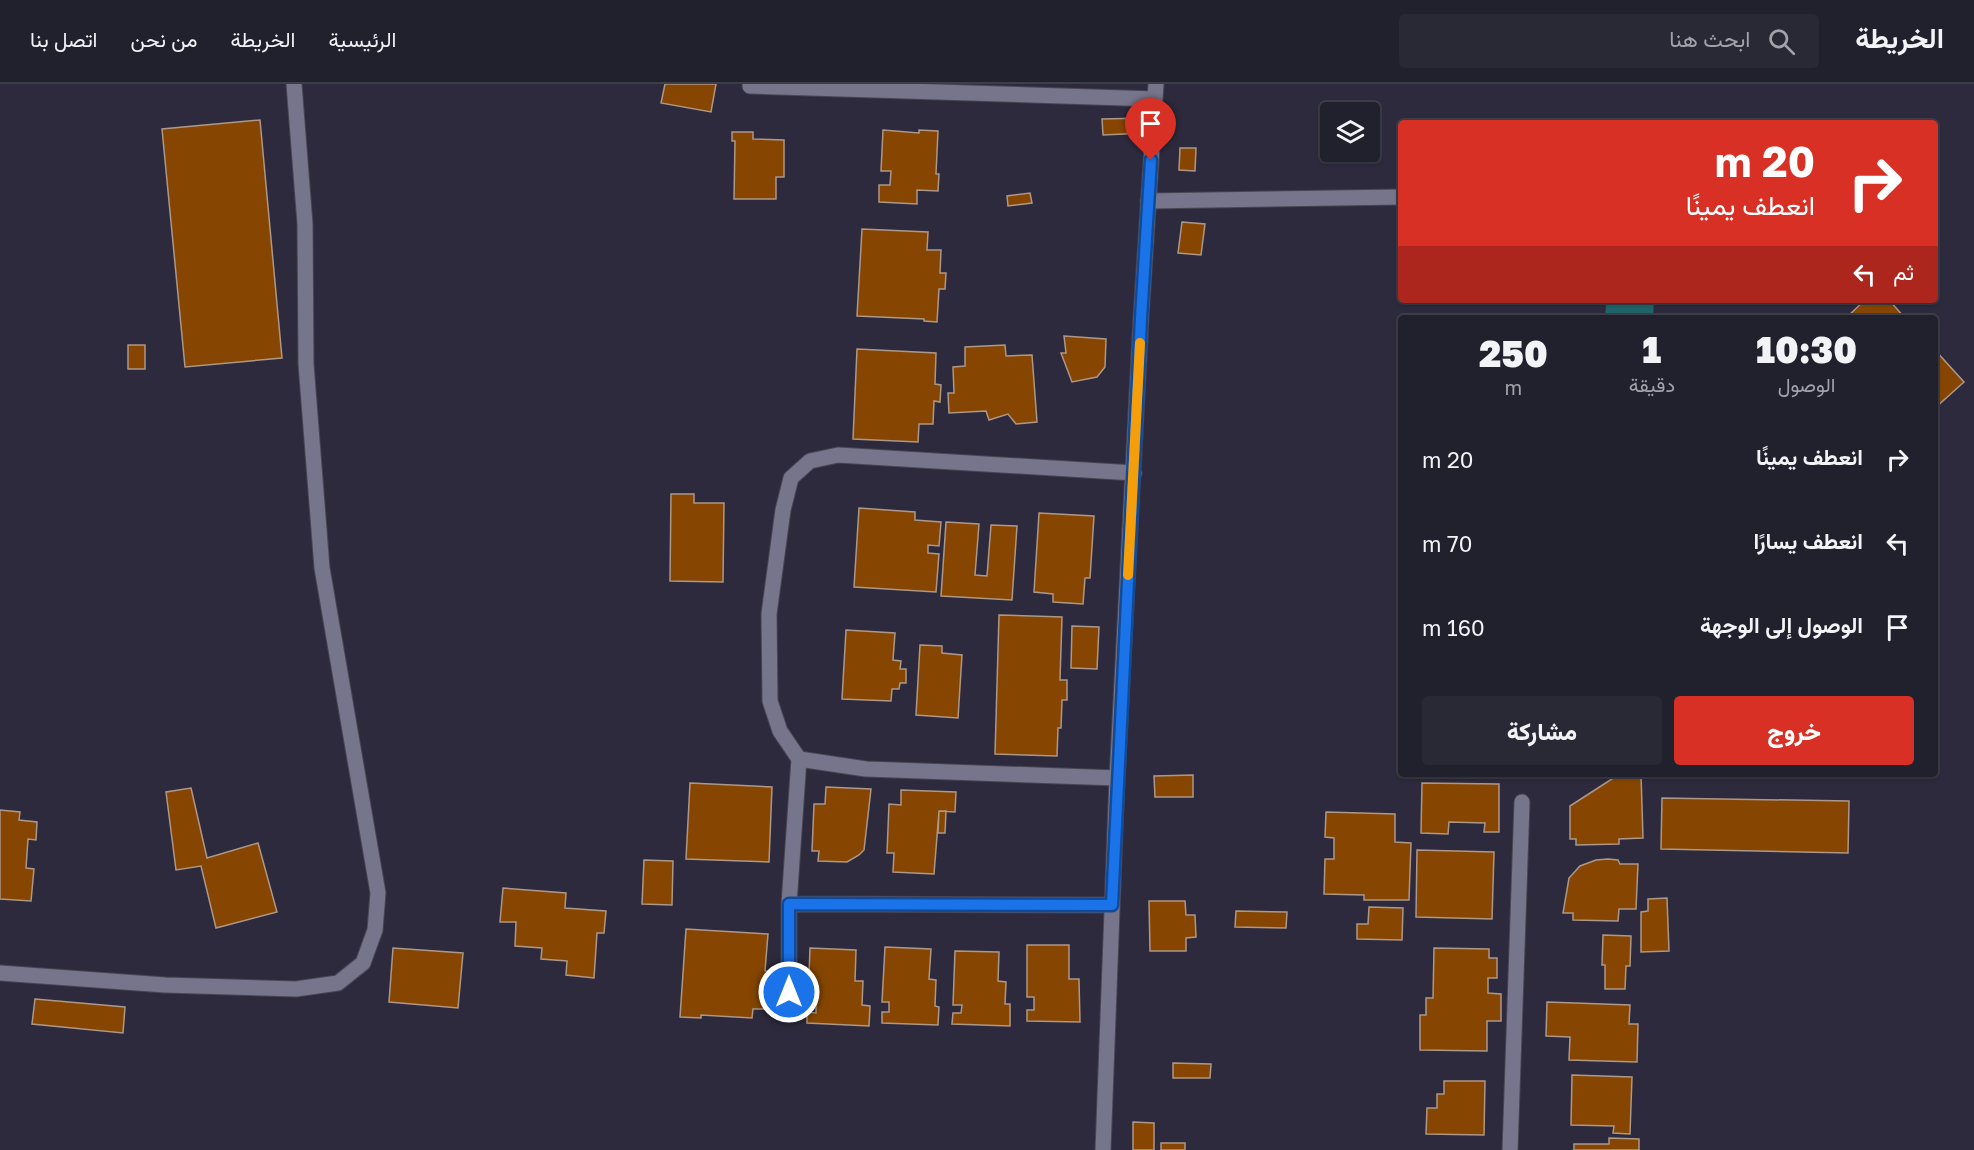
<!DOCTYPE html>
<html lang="ar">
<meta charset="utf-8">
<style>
body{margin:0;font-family:"Golos Text",Vazirmatn,sans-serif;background:#292835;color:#f1f3f6;direction:rtl;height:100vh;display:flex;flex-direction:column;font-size:22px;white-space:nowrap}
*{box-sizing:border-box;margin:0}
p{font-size:20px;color:#a2a3aa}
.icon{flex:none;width:33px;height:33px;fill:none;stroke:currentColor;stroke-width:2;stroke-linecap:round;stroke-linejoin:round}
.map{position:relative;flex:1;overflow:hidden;direction:ltr}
.details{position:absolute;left:1398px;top:231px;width:540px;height:462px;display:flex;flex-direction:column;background:#21202d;border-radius:6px;box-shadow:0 2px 4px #0004,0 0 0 2px #3e3e49;direction:rtl}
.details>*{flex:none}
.banner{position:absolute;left:1398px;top:36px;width:540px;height:183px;border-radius:6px;box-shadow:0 2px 4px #0004,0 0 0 2px #3e3e49;direction:rtl;background:#d93025;color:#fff;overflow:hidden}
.buttons{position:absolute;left:1320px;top:18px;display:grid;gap:12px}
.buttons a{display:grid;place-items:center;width:60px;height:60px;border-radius:6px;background:#21202d;box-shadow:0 2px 4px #0004,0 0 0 2px #3e3e49;font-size:30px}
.pin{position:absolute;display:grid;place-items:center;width:51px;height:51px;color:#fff;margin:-62px -26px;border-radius:50% 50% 50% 0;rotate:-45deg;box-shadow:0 0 6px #0007}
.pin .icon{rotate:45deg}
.me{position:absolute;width:66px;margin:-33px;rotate:0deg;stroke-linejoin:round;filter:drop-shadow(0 0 4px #0008)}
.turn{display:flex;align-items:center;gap:21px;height:126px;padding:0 24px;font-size:27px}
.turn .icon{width:78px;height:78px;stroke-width:2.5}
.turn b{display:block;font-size:42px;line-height:51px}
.then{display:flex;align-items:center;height:57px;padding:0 24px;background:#0003;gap:12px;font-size:22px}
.eta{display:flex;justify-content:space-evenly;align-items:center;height:102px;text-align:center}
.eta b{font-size:36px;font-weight:800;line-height:42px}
.cta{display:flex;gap:12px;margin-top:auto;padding:12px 24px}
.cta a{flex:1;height:69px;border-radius:6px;background:#d93025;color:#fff;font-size:24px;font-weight:800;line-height:69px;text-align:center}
.cta a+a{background:#292835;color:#f1f3f6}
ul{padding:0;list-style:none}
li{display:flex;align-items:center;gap:18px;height:84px;padding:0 24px}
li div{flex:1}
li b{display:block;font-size:22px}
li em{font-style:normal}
header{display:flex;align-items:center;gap:36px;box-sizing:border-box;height:84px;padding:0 30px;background:#21202d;border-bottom:2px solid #3e3e49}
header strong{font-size:28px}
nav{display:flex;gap:33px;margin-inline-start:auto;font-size:21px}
.search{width:420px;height:54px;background:#292835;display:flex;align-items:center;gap:15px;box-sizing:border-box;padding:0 21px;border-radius:6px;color:#a2a3aa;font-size:22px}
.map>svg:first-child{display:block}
</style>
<header>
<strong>الخريطة</strong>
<div class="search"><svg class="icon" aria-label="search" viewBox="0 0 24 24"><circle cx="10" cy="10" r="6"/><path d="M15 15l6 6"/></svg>ابحث هنا</div>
<nav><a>الرئيسية</a><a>الخريطة</a><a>من نحن</a><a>اتصل بنا</a></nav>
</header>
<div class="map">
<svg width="1974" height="1066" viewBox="0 0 1974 1066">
<rect width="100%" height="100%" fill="#2c2a3c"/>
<path fill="#1f6468" d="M1603,216H1654L1653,234H1605L1606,221Z"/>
<path fill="#864601" stroke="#ad9788" stroke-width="1.5" d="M665,0H716L711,28L661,19Z
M1144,34L1145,49L1103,51L1102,35Z
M260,36L282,274L185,283L162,45Z
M883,46L919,49V46L938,47L936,90H939L938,107L917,106V120L879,118V101H890L891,87H881Z
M732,48H753V55L784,56V93H776V115H734L735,57H732Z
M1180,64H1196L1195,87L1179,86Z
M1030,109L1032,119L1008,122L1007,112Z
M1182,138L1205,140L1201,171L1178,169Z
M862,145L928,148L927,166H941L940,189H946L945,205H939L937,238L924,237V235L857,232Z
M1865,216H1889L1905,234H1846Z
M1064,252L1106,255L1105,283L1097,293L1072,298L1061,269H1066Z
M128,261H145V285H128Z
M1005,261L1006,272L1032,271L1037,338L1016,340L1008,330L989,336L986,327L949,329L948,309H954L953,283L965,282V263Z
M857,265L936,269L935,300L941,301L940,318L934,317L933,340H919L918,358L853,355Z
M1935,266L1964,298L1935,324Z
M671,410H694V419H724L723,498L670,497Z
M859,424L915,428V436L941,438L939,462L928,461V469L939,470L936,508L854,503Z
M1039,429L1094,432L1090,494H1085L1083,520L1053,518V510L1034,508Z
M946,438L979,440L975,491L987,492L991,441L1017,442L1012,516L941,512Z
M999,531L1062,533L1060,596H1067V616H1062L1061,644H1058L1057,672L995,670Z
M1072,542L1099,543L1097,585L1071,584Z
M846,546L895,549L893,576L901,577L900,585H906V599H900L899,605H892L891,617L842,615Z
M920,561L942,562V569L962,571L958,634L916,631Z
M1641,690L1643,754L1619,755V760L1576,761V755H1570V722L1618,691Z
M1193,691V713H1155L1154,692Z
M690,699L772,703L769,778L686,775Z
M1422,699L1499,700V748H1484L1485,739L1449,738L1448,750L1421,749Z
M826,703L871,705L864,766L859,771L847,778L818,777L819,767H812L814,720H825Z
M191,704L207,774L258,759L277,828L216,844L201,782L176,786L166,708Z
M901,706L956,708L955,728L939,727L934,790L893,788L894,769H887L889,720L901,721Z
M1662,714L1849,717L1848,769L1661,765Z
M0,726L20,728L19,736L37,738L36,756L28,755L26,784L34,785L31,817L0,815Z
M939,727H946L945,749H938Z
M1326,728L1395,730V758L1411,759L1409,816H1364V811L1324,810L1325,775H1334V754L1325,753Z
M1417,766L1494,768L1492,835L1416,833Z
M1608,775L1618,776L1620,780H1638L1636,825H1619L1618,837L1573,836V829H1563L1569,794L1580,782L1596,776Z
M644,776L673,777L672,821L642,820Z
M503,804L566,809L565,824L606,827L604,849H597L594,894L566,891L567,877L541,875L542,864L515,862L516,838H500Z
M1667,814L1669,867L1641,868V828L1648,827V815Z
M1149,817H1185L1186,831H1195L1196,853L1186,854V867H1150Z
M1369,823L1403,824L1402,856L1357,855V840H1368Z
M1236,827L1287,828L1286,844L1235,843Z
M686,845L768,850L765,887L780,888L779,902L765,900L764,925H753L752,934L701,931V934L680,933Z
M1603,851L1631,852L1630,882H1626L1625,905H1605V881H1602Z
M1027,861H1069V895H1079L1080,938L1027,937V926H1034V913H1027Z
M885,863L931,865L929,895L936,896L935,922L939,923L938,941L882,939V928H889V918H882Z
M393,864L463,869L458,924L389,918Z
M810,864L856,866L855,897H863L862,921L870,922L869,942L807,939V928L816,929V917H808Z
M1434,864L1489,865V874H1497V894H1488V909L1501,910V937H1487V967L1420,966V931H1426V914H1433Z
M955,867L999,868L998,897L1006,898L1005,920H1010V942L952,940L953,929H961L962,921H953Z
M35,915L125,923L123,949L32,940Z
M1547,918L1630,921L1629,940H1638L1637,978L1569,976L1570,953L1546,952Z
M1173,979L1211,980L1210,994H1173Z
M1572,991L1632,993L1630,1050L1613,1049L1614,1042L1571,1041Z
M1444,997H1485L1484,1051L1426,1050L1427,1024H1437V1010H1444Z
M1133,1038L1154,1039V1066H1133Z
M1609,1054L1639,1055V1066H1574V1060H1609Z
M1161,1059H1185V1066H1161Z"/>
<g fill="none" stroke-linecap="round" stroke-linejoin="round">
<g stroke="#484555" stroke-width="17">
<path id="minor" d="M750,2L1155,15
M1148,117L1401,113
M1117,694L866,685L799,675L780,647L770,617L769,530L783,426L791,394L810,377L838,371L1134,389
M789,820L1112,821
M0,889L165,901L296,905L338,899L363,879L375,846L378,809L322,484L306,280L305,140L294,0
M789,930V820L799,675
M1103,1066L1117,694L1141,234L1156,0
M1510,1066L1522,718"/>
</g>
<use href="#minor" stroke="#77758b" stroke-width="15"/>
</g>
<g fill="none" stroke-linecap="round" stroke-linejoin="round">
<g stroke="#114b97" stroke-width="15">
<path id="route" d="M789,908V820L1112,821L1141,234L1151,76"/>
</g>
<use href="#route" stroke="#1a73e8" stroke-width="10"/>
<path stroke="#f59e0b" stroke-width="10" d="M1128,491L1140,259"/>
</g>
</svg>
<div class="buttons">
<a><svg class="icon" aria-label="layers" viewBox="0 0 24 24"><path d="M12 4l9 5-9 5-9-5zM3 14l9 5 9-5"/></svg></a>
</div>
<div class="pin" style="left:1151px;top:76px;background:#d93025"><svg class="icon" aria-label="arrive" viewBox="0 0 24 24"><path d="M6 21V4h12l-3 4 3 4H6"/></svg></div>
<svg class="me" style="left:789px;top:908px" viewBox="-20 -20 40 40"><circle r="17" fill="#1a73e8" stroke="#fff" stroke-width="3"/><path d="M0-11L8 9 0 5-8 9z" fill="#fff"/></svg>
<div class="banner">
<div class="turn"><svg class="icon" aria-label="right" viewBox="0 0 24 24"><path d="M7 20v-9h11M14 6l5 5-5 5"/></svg><div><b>20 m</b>انعطف يمينًا</div></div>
<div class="then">ثم<svg class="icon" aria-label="left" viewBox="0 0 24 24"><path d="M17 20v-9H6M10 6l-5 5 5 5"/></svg></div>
</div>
<section class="details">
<div class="eta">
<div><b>10:30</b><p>الوصول</p></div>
<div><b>1</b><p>دقيقة</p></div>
<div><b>250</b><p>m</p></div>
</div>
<ul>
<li><svg class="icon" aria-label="right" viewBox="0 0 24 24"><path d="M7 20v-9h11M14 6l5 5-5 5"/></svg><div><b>انعطف يمينًا</b></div><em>20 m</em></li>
<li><svg class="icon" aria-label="left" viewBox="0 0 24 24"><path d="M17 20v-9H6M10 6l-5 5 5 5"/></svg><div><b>انعطف يسارًا</b></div><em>70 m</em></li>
<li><svg class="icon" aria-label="arrive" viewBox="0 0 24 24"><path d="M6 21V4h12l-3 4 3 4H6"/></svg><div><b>الوصول إلى الوجهة</b></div><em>160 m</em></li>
</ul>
<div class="cta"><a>خروج</a><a>مشاركة</a></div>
</section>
</div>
